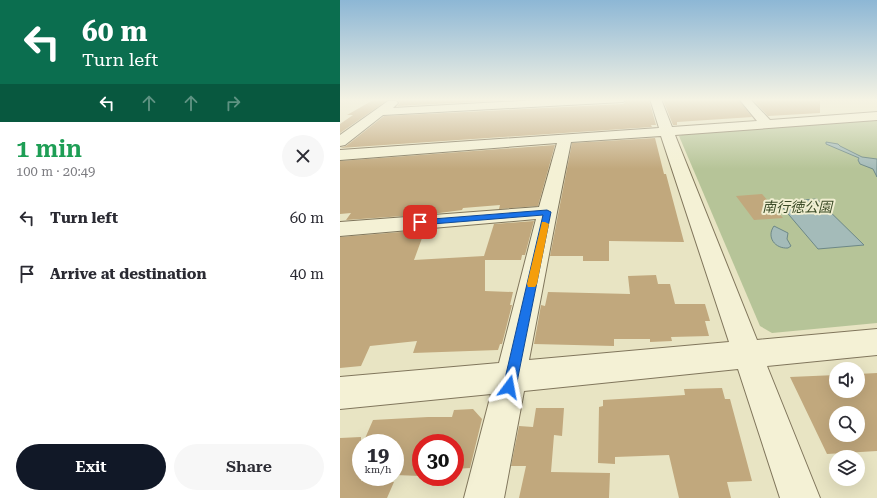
<!DOCTYPE html>
<meta charset="utf-8">
<style>
body{margin:0;font-family:"Roboto Serif","Noto Sans JP",serif;background:#f7f7f7;color:#2b2b33;height:100vh;display:flex;flex-direction:column;font-size:15px;white-space:nowrap}
*{box-sizing:border-box;margin:0}
p{font-size:13px;color:#7c7c81}
.icon{flex:none;width:22px;height:22px;fill:none;stroke:currentColor;stroke-width:2;stroke-linecap:round;stroke-linejoin:round}
.map{position:relative;flex:1;overflow:hidden}
.sheet{display:flex;flex-direction:column;background:#fff;width:340px}
.sheet>*{flex:none}
.guide{background:#0b6e4f;color:#fff;overflow:hidden}
.controls{position:absolute;left:489px;top:362px;display:grid;gap:8px}
.controls a{display:grid;place-items:center;width:36px;height:36px;border-radius:50%;background:#fff;box-shadow:0 4px 16px #0002;font-size:20px}
.speed{position:absolute;left:12px;top:434px;display:flex;gap:8px;font-size:20px;font-weight:700;text-align:center}
.speed>*{display:grid;place-content:center;width:52px;height:52px;border-radius:50%;background:#fff;box-shadow:0 4px 16px #0002;line-height:1}
.speed small{font-size:10px;font-weight:400}
.speed .limit{border:6px solid #d22;background:#fff;color:#111}
.pin{position:absolute;display:grid;place-items:center;width:34px;height:34px;color:#fff;margin:-17px;border-radius:8px;box-shadow:0 2px 6px #0006}
.me{position:absolute;width:44px;margin:-22px;rotate:13deg;stroke-linejoin:round;filter:drop-shadow(0 0 3px #0008)}
.turn{display:flex;align-items:center;gap:14px;height:84px;padding:0 16px;font-size:18px}
.turn .icon{width:52px;height:52px;stroke-width:2.5}
.turn b{display:block;font-size:28px;line-height:34px}
.lanes{display:flex;align-items:center;height:38px;padding:0 16px;background:#0003;justify-content:center;gap:20px;direction:ltr}
.lanes .off{opacity:.35}
.round{display:grid;place-items:center;flex:none;width:42px;height:42px;border-radius:21px;background:#f7f7f7}
.overview{display:flex;align-items:center;justify-content:space-between;height:68px;padding:0 16px}
h1{font-size:24px;font-weight:600;line-height:30px;color:#1e9e55}
.action{display:flex;gap:8px;margin-top:auto;padding:8px 16px}
.action a{flex:1;height:46px;border-radius:24px;background:#111827;color:#fff;font-size:16px;font-weight:600;line-height:46px;text-align:center}
.action a+a{background:#f7f7f7;color:#2b2b33}
ul{padding:0;list-style:none}
li{display:flex;align-items:center;gap:12px;height:56px;padding:0 16px}
li div{flex:1}
li b{display:block;font-size:15px}
li em{font-style:normal}
main{display:flex;flex:1;min-height:0}
.map>svg:first-child{display:block}
</style>
<main>
<section class="sheet">
<div class="guide">
<div class="turn"><svg class="icon" aria-label="left" viewBox="0 0 24 24"><path d="M17 20v-9H6M10 6l-5 5 5 5"/></svg><div><b>60 m</b>Turn left</div></div>
<div class="lanes"><svg class="icon" aria-label="left" viewBox="0 0 24 24"><path d="M17 20v-9H6M10 6l-5 5 5 5"/></svg><svg class="icon off" aria-label="ahead" viewBox="0 0 24 24"><path d="M12 20V5M6 11l6-6 6 6"/></svg><svg class="icon off" aria-label="ahead" viewBox="0 0 24 24"><path d="M12 20V5M6 11l6-6 6 6"/></svg><svg class="icon off" aria-label="right" viewBox="0 0 24 24"><path d="M7 20v-9h11M14 6l5 5-5 5"/></svg></div>
</div>
<div class="overview"><div><h1>1 min</h1><p>100 m · 20:49</p></div><a class="round"><svg class="icon" aria-label="close" viewBox="0 0 24 24"><path d="M6 6l12 12M18 6L6 18"/></svg></a></div>
<ul>
<li><svg class="icon" aria-label="left" viewBox="0 0 24 24"><path d="M17 20v-9H6M10 6l-5 5 5 5"/></svg><div><b>Turn left</b></div><em>60 m</em></li>
<li><svg class="icon" aria-label="arrive" viewBox="0 0 24 24"><path d="M6 21V4h12l-3 4 3 4H6"/></svg><div><b>Arrive at destination</b></div><em>40 m</em></li>
</ul>
<div class="action"><a>Exit</a><a>Share</a></div>
</section>
<div class="map">
<svg width="537" height="498" viewBox="0 0 537 498">
<rect width="100%" height="100%" fill="#e8e4c3"/>
<path fill="#b6c498" d="M537,120V323L432,333L420,326L339,136L342,135Z"/>
<path fill="#a4bbb9" stroke="#6d8887" d="M486,142L498,144L500,146L522,157L537,159V177L533,169L520,164L518,160L519,158L486,144Z
M477,199L524,245L478,249L438,202Z
M434,226L448,233L447,239L451,246L448,248C435,249 426,237 434,226Z"/>
<path fill="#c1a87d" fill-rule="evenodd" d="M35,99H189L57,106L60,103L57,100H48L0,133V124L13,115H7Z
M289,99L309,100L316,125H311L312,127L0,148L6,146L44,116L283,104Z
M398,99L412,117L337,122V125H333L323,100Z
M412,99H480V113L428,116Z
M315,138L324,174H326L344,242L269,241V261H243V256H210L232,143Z
M215,145L198,206L159,209L160,205L123,208L122,210L92,214L6,220L11,213L0,214V161Z
M422,194L443,218L414,220L396,196Z
M194,221L185,255H182L181,260H145V291L173,292L170,305H172L162,344H160L158,350L73,353L77,341L30,346L21,366L0,368V237L85,230L74,260L144,256L154,224Z
M316,275L318,284H330L335,304H365L370,321H365L369,336L331,337L332,341L310,342V339H274V346L194,344L201,305L205,306L208,292L290,294L288,276Z
M537,373V451L487,454L450,377L496,375V391H518V374ZM496,413H518V435H496Z
M382,388L385,399H390L412,481L387,482L391,498H339L329,455L275,457V464L258,463L259,407L263,406V400L345,395L344,389Z
M196,408H224L222,436L214,435L211,472L270,473L269,498H179L186,466H171L179,426L193,427Z
M133,409L142,419L130,468L115,469V443H81V476L55,475V443H23L33,420L88,417H112L114,410Z
M21,437V481L54,482L47,498H0V438Z"/>
<g fill="none" stroke-linecap="round" stroke-linejoin="round">
<g stroke="#80765c" stroke-width="2">
<path id="minor" d="M218,99H288L283,102L43,115L5,145L0,146V135L48,101H56L58,103L53,108Z
M310,99H321L332,127L417,121L399,99H410L430,120L537,112V120L335,135L417,340L537,329V355L427,366L480,498H440L398,369L184,391L164,498H124L151,394L0,409V377L159,363L196,219L0,236V222L199,207L217,143L0,160V150L319,128ZM321,136L389,342L189,360L217,212L231,142Z"/>
</g>
<use href="#minor" fill="#f4f1d5" fill-rule="evenodd"/>
</g>
<linearGradient id="sky" x2="0" y2="1"><stop stop-color="#8db7d5"/><stop offset="0.59" stop-color="#f5f3e4"/><stop offset="1" stop-color="#f5f3e4" stop-opacity="0"/></linearGradient>
<rect width="537" height="169" fill="url(#sky)"/>
<path fill="#1a73e8" stroke="#114b97" d="M207,210L211,212L176,387L174,391L169,393L165,391L163,387L203,215L80,225L76,222L80,220Z"/>
<path fill="#f59e0b" d="M202,222H205L209,224L197,284L195,287H188L187,284Z"/>
<g text-anchor="middle" dominant-baseline="central" stroke-width="4" stroke-linejoin="round" paint-order="stroke">
<g font-size="14" font-style="italic" fill="#3b4b27" stroke="#f0eed1">
<text x="457" y="207">南行徳公園</text>
</g>
</g>
</svg>
<div class="controls">
<a><svg class="icon" aria-label="sound" viewBox="0 0 24 24"><path d="M4 9h4l5-4v14l-5-4H4zM17 9q2 3 0 6"/></svg></a>
<a><svg class="icon" aria-label="search" viewBox="0 0 24 24"><circle cx="10" cy="10" r="6"/><path d="M15 15l6 6"/></svg></a>
<a><svg class="icon" aria-label="layers" viewBox="0 0 24 24"><path d="M12 4l9 5-9 5-9-5zM3 14l9 5 9-5"/></svg></a>
</div>
<div class="speed"><div>19<small>km/h</small></div><div class="limit">30</div></div>
<div class="pin" style="left:80px;top:222px;background:#d93025"><svg class="icon" aria-label="arrive" viewBox="0 0 24 24"><path d="M6 21V4h12l-3 4 3 4H6"/></svg></div>
<svg class="me" style="left:169px;top:387px" viewBox="-20 -20 40 40"><path d="M0-17L14 15 0 8-14 15z" fill="#1a73e8" stroke="#fff" stroke-width="4"/></svg>
</div>
</main>
